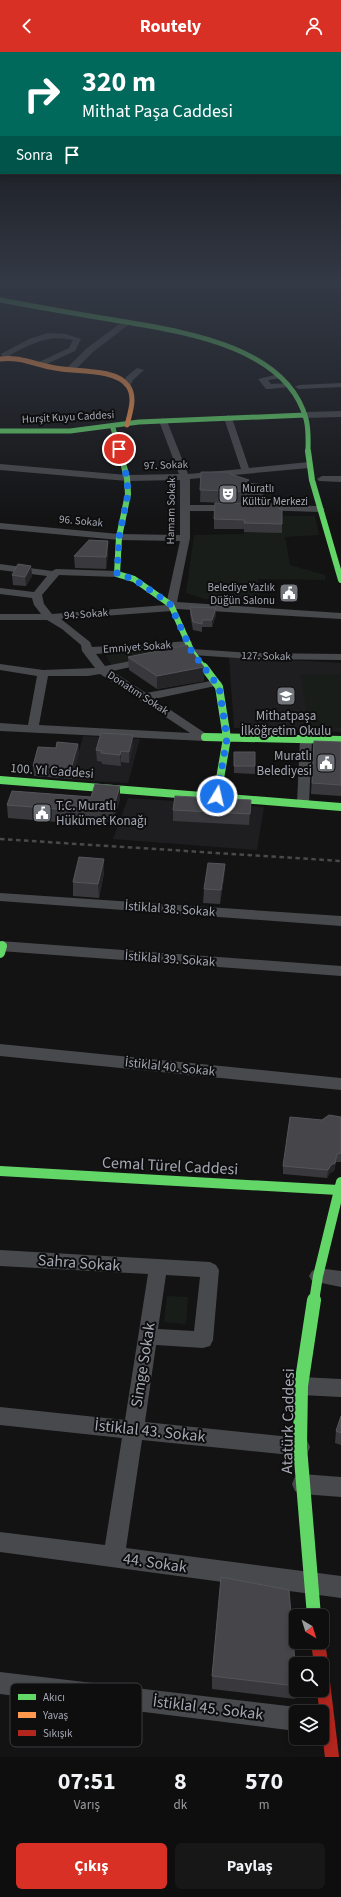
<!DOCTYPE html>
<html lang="tr">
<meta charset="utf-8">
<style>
body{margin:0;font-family:"Source Sans 3",sans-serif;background:#171718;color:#f1f3f6;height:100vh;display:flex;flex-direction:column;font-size:15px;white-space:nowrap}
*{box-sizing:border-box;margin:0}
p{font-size:13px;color:#9b9c9e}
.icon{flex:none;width:22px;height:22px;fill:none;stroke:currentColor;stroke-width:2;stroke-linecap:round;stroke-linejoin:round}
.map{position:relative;height:1705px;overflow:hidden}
.panel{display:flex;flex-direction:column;background:#0e0e0f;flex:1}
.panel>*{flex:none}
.hud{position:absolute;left:0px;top:0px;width:341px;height:122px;box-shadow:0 2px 6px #0003,0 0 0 1px #2e2e2f;background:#00695c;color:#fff;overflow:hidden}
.needle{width:26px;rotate:142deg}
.controls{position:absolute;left:289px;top:1557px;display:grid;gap:8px}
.controls a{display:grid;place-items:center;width:40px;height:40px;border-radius:6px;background:#0e0e0f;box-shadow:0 2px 6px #0003,0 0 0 1px #2e2e2f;font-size:20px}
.pin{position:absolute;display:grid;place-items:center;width:34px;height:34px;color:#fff;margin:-17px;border:2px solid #fff;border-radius:50%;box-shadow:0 1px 4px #0007}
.me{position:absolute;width:44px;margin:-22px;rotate:9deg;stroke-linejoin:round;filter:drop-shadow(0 0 3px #0008)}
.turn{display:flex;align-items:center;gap:14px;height:84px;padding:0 16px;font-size:18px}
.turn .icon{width:52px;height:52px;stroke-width:2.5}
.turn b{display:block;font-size:28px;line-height:34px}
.then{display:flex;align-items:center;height:38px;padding:0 16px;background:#0003;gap:8px;font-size:15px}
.eta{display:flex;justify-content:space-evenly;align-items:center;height:68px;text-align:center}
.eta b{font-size:24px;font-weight:700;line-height:28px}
.primary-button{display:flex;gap:8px;margin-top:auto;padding:8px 16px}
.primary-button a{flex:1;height:46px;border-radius:6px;background:#d93025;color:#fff;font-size:16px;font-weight:700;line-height:46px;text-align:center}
.primary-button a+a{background:#171718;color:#f1f3f6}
header{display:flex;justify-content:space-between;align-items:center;height:52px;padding:0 16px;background:#d93025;color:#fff;font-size:18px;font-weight:700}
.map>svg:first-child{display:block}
</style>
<header><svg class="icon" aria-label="back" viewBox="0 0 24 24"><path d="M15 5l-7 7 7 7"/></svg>Routely<svg class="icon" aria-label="person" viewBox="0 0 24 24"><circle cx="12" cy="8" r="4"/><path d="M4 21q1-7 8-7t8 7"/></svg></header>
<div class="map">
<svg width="341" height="1705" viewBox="0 0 341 1705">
<rect width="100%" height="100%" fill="#131314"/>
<path fill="#1e1e20" d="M229,605L341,611V680L234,676Z
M83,684L140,687L128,731L72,728Z
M128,746L264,755L257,798L113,787Z"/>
<path fill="#181d1a" d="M243,463L315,464L319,483L285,485L290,513L325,523V528L258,527L260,552L205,547L186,541L194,483L244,482L245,465Z
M175,595L177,602L111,613L106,603Z
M341,622V676H310L300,623Z
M167,1244L188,1245L186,1272L164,1270Z"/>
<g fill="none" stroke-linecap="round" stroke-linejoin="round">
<path fill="#48494c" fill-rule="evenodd" d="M125,268L132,270L93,300L73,320H67V316L87,296Z
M48,281L66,282L81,287L75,299L40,315L36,313L37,311L69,296L73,288C48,282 31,292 10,303L12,305L11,307H5L1,302L29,287Z
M137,316L144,318L133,328L130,334H124L123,332L126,325Z
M279,322L283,324L282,326L268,328L271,332L290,331V335L269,337H266L258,327Z
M341,331V335L299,337L295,335L299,333Z
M341,359V365L305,366L301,363L305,360Z
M228,363L232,366L249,416L309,410L313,413L309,416L190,427V453H234L239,456L234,459H190V486L177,550L341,561V567L177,557L172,559L61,567L90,590L92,595L191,589L192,591L191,593L187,594L96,602L105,614L146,606L150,607L152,609L150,611L112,619L146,641L216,628L220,629L222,631L220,633L154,647L211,685L205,689L0,679V671L28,673L37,624L0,618V612L43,618L95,616L82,599L81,593L62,577L47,568H0V562H41L34,553L32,546L0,542V536L34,540L47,524L0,518V512L52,519L56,517L117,519L122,522L117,525L59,523L42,543L44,552L52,562L166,553L180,489L119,488L0,477V471L119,482L180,483V428L127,429L0,418V412L127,423L179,422L159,369L163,366L167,369L188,422L241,417L224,366ZM100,622L190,681L39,673L48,624H88Z
M322,424H341V430L319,429L317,427Z
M261,453L320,454L325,457L320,460L258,458V454Z
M192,597L252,601L341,602V608L252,607L192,603L182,605L176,602L178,600Z
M306,683L312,687L309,751L303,755L297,751L300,687Z
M0,841L341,864V874L0,849Z
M0,889L341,914V924L0,899Z
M0,992L341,1026V1038L0,1004Z
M0,1198L210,1210L216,1213L219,1218L213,1288L210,1294L203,1296L156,1293L145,1370L300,1386L307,1388L310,1395L307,1402L300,1404L142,1388L126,1496L341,1524V1546L0,1500V1480L105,1493L122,1386L0,1373V1355L125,1368L148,1222L0,1214ZM166,1223L200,1225L194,1279L158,1277Z
M318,1216L341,1219V1235L312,1229L309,1224L312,1219Z
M301,1325L341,1327V1345L301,1343L294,1340L291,1334L294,1328Z
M302,1422L341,1425V1445L302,1442L295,1439L292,1432L295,1425Z
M0,1620L296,1655L305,1660H296V1679L0,1642Z"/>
<path stroke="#63d668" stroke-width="5" d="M0,248C38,255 76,262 114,268C177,279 286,292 306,367C309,378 308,389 308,400
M113,376L120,400
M0,379H70L139,370L305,363"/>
<path stroke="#63d668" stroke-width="6" d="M120,399L127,426L128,442L119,485L117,522L134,527L171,553L192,600L204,616
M308,399L312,428L341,528"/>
<path stroke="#63d668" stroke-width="8" d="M204,615L219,635L227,686L217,744
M205,685L341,688
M0,728L341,755"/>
<path stroke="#63d668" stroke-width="10" d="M0,901L2,894
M0,1119L338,1138
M314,1249L318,1224L341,1130"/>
<path stroke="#63d668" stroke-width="14" d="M314,1564L300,1395L301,1334L314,1248"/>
<path stroke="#ff974d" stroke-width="5" d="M0,307C19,304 36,313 55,316C74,320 116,316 128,334C136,345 130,361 127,373"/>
<path stroke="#b3261e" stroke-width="14" d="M318,1590L321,1612
M322,1622L332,1705"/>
<path stroke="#48494b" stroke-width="2.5" stroke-dasharray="4.5 3.5" stroke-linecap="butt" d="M0,787L341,809"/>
</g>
<path fill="#39393d" d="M201,420L230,422L249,432L264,433L263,452L282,472V481L244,480V477H214V467L247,452L200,450Z
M108,489V501L106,517L75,516L74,504Z
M31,514L32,524L26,534L13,533L12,523Z
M190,555L216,563L212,575H202V580L193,578L190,562Z
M128,605L204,615V629L157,637L129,618Z
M314,689L341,690V744L311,742Z
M78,692L79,701L72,727L34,724L33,714L56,696Z
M133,694L129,711L121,710V714L102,712V710L97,709L96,698Z
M234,700L255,714V722L234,721Z
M91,745L120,747L113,770L72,766L71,771L8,766L7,753Z
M251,748L249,773L173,769V758Z
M104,807V821L99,846L73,844V830Z
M225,812L224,826L220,852L203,851L204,837Z
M341,1065V1110H336L334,1119L330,1121L327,1126L283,1122V1114L322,1068Z
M341,1364V1393L335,1391L336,1379Z
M296,1623V1638L295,1647L212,1637V1624Z"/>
<path fill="#252527" d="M108,489V501L106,517V505Z
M31,514L32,524L26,534L25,525Z
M216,556V563L212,575V568Z
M204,615V629L157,637V624Z
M133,683V694L129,711V700Z
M78,692L79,701L72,727L71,717Z
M121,699V714L120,703Z
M120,734V747L113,770V757Z
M71,754L72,766L71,771L70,758Z
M104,807V821L99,846L98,832Z
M225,812L224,826L220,852L221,838Z
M337,1102L334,1119L330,1121L327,1126L328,1118Z"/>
<path fill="#45454a" stroke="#54555a" d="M201,420H230V422L249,428L244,431L264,433L263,440L200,438Z
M215,451L279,452V457H282V472L244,471L245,468L214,467Z
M89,488L108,489L106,505L74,504Z
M18,512L31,514L25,525L12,523Z
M190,555L216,556L212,568H202V572L193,570Z
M187,593L204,615L157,624L128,605Z
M101,681L133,683L129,700L121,699L120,703L101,701L102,699L96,698Z
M314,689L341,690V733L312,731Z
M57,690L78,692L71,717L33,714L38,695L56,696Z
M234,700H255V714H234Z
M95,732L120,734L113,757L71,754L70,758L7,753L12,739L91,745Z
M175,744L251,748L250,762L173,758Z
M79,805L104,807L98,832L73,830Z
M208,811L225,812L221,838L204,837Z
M329,1063L341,1065V1101L337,1102L335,1111L331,1113L328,1118L283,1114L290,1065L322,1068Z
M341,1364V1381L336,1379Z
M221,1525L289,1538L296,1623V1634L212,1624Z"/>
<linearGradient id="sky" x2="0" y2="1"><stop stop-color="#0a0a0b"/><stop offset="0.49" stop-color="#333945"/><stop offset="1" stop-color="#333945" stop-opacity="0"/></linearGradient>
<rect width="341" height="471" fill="url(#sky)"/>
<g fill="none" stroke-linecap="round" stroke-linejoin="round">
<path stroke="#1a73e8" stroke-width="7" stroke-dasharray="0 12.6" d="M119,397L127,426L128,442L119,485L117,522L134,527L170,552L192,600L219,635L227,686L217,744"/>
</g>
<defs>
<g id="theatre-square" transform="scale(1)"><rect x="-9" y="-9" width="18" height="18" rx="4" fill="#72747c" stroke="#0e0e0f"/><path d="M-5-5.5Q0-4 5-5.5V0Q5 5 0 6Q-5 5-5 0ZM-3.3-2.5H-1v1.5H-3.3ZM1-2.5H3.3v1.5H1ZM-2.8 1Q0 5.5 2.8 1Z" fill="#fff"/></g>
<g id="civic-square" transform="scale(1)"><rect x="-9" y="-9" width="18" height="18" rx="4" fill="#72747c" stroke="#0e0e0f"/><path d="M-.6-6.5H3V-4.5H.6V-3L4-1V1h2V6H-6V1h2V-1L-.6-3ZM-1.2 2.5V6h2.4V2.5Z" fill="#fff"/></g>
<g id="school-square" transform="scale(1)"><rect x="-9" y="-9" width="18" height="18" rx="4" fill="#72747c" stroke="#0e0e0f"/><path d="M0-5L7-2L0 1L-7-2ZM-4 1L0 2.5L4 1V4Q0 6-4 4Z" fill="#fff"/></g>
</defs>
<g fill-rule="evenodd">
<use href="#theatre-square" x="228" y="442"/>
<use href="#civic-square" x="289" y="541"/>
<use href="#school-square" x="286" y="644"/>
<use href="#civic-square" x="326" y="711"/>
<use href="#civic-square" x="42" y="761"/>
</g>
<g text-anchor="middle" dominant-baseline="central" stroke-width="4" stroke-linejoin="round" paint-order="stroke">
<g font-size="11" fill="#a5a8b4" stroke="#0e0e0f">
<text transform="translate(68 365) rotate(-3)">Hurşit Kuyu Caddesi</text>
<text transform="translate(166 413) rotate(-2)">97. Sokak</text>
<text transform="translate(171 459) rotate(-89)">Hamam Sokak</text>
<text transform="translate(81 469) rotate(5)">96. Sokak</text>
<text transform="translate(86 562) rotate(-4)">94. Sokak</text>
<text transform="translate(137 595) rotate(-4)">Emniyet Sokak</text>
<text transform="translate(266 604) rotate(1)">127. Sokak</text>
<text transform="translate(138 641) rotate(33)">Donatım Sokak</text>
</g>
<g font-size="11" fill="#a5a8b4" stroke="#0e0e0f" text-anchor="start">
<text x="242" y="436">Muratlı<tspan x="242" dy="13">Kültür Merkezi</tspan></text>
<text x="275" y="535" text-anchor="end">Belediye Yazlık<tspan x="275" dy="13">Düğün Salonu</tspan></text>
</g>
<g font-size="13" fill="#a5a8b4" stroke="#0e0e0f">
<text x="286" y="664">Mithatpaşa<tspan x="286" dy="15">İlköğretim Okulu</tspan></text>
<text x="312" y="704" text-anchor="end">Muratlı<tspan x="312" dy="15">Belediyesi</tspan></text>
<text x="56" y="754" text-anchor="start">T.C. Muratlı<tspan x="56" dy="15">Hükümet Konağı</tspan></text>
</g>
<g font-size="13" fill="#a5a8b4" stroke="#0e0e0f">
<text transform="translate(52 719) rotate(4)">100. Yıl Caddesi</text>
<text transform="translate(170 857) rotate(4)">İstiklal 38. Sokak</text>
<text transform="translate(170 907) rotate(4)">İstiklal 39. Sokak</text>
<text transform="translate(170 1015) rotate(6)">İstiklal 40. Sokak</text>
</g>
<g font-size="16" fill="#a5a8b4" stroke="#0e0e0f">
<text transform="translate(170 1114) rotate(3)">Cemal Türel Caddesi</text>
<text transform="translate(79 1211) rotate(4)">Sahra Sokak</text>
<text transform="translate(143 1313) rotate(-81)">Simge Sokak</text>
<text transform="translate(288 1369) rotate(-89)">Atatürk Caddesi</text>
<text transform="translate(150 1379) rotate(6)">İstiklal 43. Sokak</text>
<text transform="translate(155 1511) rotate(8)">44. Sokak</text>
<text transform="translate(208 1656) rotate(7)">İstiklal 45. Sokak</text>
</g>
</g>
<rect x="10" y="1631" width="132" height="64" rx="6" fill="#0e0e0f" stroke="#3b3c41" stroke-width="1"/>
<rect x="18" y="1642" width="18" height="6" fill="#63d668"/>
<rect x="18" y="1660" width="18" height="6" fill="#ff974d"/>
<rect x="18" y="1678" width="18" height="6" fill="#b3261e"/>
<g font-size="11" fill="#a5a8b4">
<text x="43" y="1649">Akıcı</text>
<text x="43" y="1667">Yavaş</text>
<text x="43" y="1685">Sıkışık</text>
</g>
</svg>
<div class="controls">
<a><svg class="needle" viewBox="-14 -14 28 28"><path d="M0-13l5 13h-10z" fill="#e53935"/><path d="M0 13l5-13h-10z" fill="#9b9c9e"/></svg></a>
<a><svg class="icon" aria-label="search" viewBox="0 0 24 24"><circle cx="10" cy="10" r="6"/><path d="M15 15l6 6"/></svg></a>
<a><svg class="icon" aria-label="layers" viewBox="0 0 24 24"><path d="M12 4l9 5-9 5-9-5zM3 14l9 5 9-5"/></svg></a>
</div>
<div class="pin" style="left:119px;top:397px;background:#d93025"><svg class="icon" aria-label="arrive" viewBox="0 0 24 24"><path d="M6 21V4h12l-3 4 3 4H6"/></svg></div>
<svg class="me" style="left:217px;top:744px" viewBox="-20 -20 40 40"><circle r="17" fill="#1a73e8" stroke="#fff" stroke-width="3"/><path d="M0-11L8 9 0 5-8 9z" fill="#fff"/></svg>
<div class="hud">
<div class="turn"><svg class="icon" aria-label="right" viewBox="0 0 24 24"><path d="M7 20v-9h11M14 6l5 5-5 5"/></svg><div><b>320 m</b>Mithat Paşa Caddesi</div></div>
<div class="then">Sonra<svg class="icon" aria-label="arrive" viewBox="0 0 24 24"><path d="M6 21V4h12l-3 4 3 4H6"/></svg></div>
</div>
</div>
<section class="panel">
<div class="eta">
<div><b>07:51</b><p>Varış</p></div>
<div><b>8</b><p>dk</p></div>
<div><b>570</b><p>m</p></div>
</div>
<div class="primary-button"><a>Çıkış</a><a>Paylaş</a></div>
</section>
